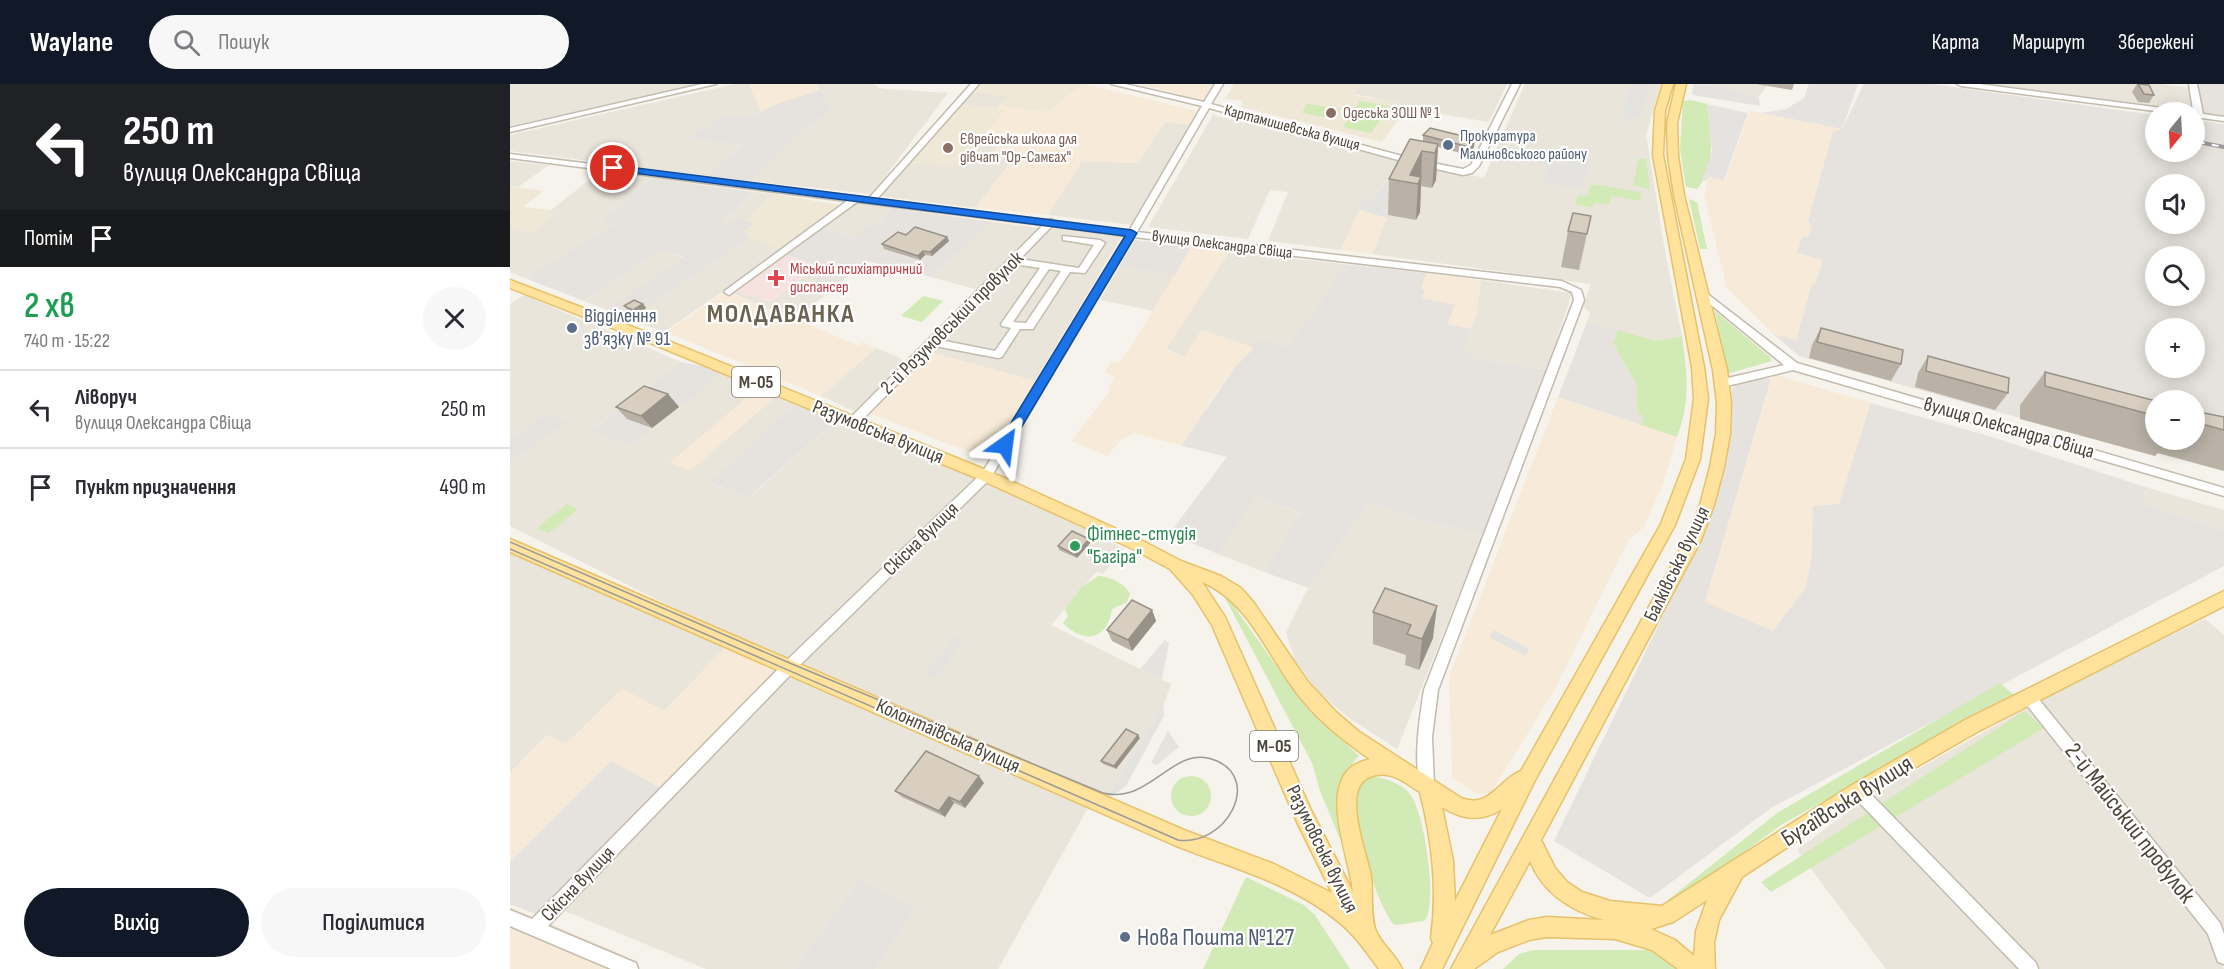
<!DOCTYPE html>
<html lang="uk">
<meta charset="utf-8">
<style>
body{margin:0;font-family:"Sofia Sans Condensed",sans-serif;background:#f7f7f7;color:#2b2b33;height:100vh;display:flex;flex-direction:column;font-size:22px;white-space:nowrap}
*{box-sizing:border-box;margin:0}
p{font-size:20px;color:#7c7c81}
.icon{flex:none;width:33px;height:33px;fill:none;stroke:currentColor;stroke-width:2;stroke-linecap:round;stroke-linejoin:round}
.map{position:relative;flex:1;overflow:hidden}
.panel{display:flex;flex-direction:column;background:#fff;width:510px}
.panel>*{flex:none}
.hud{background:#202124;color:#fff;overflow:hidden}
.needle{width:39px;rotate:198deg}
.buttons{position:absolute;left:1635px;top:18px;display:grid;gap:12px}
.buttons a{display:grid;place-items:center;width:60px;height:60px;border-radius:50%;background:#fff;box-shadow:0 3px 15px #0003;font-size:30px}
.pin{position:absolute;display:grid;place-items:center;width:51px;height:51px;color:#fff;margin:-26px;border:3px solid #fff;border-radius:50%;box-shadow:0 2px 6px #0007}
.me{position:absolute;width:66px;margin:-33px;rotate:31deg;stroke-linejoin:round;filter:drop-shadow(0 0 4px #0008)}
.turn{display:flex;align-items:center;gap:21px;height:126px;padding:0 24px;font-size:27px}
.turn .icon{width:78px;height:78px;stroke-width:2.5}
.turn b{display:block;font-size:42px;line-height:51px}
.then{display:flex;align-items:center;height:57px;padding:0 24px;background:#0003;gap:12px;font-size:22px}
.round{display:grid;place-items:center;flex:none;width:63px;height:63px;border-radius:32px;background:#f7f7f7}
.overview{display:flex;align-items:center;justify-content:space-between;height:102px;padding:0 24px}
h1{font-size:36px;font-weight:600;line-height:45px;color:#1e9e55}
.cta{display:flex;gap:12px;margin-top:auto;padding:12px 24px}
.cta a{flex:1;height:69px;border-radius:36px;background:#111827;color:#fff;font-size:24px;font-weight:600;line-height:69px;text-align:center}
.cta a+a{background:#f7f7f7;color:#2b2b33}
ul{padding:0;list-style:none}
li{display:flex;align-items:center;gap:18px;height:78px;padding:0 24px;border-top:2px solid #e1e1e2}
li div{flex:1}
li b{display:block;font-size:22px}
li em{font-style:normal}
header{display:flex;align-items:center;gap:36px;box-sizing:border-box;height:84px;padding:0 30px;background:#111827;color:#fff}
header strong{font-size:28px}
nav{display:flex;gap:33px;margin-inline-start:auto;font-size:21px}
.search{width:420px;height:54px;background:#f7f7f7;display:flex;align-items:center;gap:15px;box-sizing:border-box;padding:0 21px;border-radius:33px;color:#7c7c81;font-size:22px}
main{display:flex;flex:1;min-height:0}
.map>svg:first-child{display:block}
</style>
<header>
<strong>Waylane</strong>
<div class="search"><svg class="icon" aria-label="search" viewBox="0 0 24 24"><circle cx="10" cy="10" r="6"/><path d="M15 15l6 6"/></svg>Пошук</div>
<nav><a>Карта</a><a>Маршрут</a><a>Збережені</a></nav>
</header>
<main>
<section class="panel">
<div class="hud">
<div class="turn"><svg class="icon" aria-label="left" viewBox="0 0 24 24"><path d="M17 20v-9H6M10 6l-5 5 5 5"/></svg><div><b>250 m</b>вулиця Олександра Свіща</div></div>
<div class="then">Потім<svg class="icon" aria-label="arrive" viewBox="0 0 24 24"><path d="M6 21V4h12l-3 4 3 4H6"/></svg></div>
</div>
<div class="overview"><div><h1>2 хв</h1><p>740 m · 15:22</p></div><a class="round"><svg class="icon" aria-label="close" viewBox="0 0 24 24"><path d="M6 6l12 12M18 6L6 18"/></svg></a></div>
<ul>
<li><svg class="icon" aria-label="left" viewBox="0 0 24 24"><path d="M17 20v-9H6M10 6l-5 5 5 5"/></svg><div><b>Ліворуч</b><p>вулиця Олександра Свіща</p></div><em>250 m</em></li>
<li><svg class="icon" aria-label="arrive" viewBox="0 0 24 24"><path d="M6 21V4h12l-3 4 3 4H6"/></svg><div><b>Пункт призначення</b></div><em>490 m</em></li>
</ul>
<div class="cta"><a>Вихід</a><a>Поділитися</a></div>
</section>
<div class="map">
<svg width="1714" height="885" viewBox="0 0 1714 885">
<rect width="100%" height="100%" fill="#f6f3ec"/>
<path fill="#eae5da" d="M0,0H189L0,42Z
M225,0H239L251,28L244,32L214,31L179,55L235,61L198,92L0,67V51Z
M306,0H364L369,4L377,5L438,9L362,110L240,97L283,56L322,24Z
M850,0H997L979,38L890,23L892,19L843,10Z
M1015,0H1151L1136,51L1155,167L1172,252L1146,257L1077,238L1080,229L1073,222L1081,200L862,170L875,138L908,78L974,94Z
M1195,0H1244L1257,2L1249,13Z
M1457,0H1651L1680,4L1684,28Z
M462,7L465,8L499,12L487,24L452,21Z
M703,31L892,75L863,116L846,125L849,126L831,166L758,157L778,108L760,106L738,155L638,143Z
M655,38L680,40L623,141L538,131L572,77L627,79Z
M474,50L496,52L482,71L505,73L465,124L369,112L396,78L447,82Z
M0,77L39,81L8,103L0,102Z
M88,89L142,94L90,136L108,138L15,194L0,188V143L22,149L44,131L36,130Z
M244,108L263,110L237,136L230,133L219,139L212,138Z
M348,118L382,124L371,138L345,155L312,144Z
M483,138L531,144L469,206L420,193Z
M543,141L612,152L525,297L420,268Z
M240,154L273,166L154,248L120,235Z
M152,166L175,174L97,226L74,217Z
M719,168L834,180L811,220L777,263L748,254L741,263L692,246L674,273L656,264Z
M609,183L665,191L644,227L590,216Z
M293,193L325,203L281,239L257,230L263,226L222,209L225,207L260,218Z
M971,196L1062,209L1037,286L959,273L953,266L966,231Z
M14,211L171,278L83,345L119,362L215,287L251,302L161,378L180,386L270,309L289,318L200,399L240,413L329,334L475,392L278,581L0,442V379L56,338L0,356V220Z
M366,264L390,274L397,279L344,327L311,312Z
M475,393L614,465L593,490L587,487L541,541L661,600L653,623L594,718L283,583Z
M1635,403L1714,426V446L1634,420Z
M747,413L792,430L754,488L708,470Z
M859,419L914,437L973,450L887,665L839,634L808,608L785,576L776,549L794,511Z
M0,464L220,559L154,627L112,605L56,660L37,651L0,689Z
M1695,535L1714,551V867L1527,616Z
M279,585L579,722L488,885H365L407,823L350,795L284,885H196L55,827Z
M1524,620L1697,843L1714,885H1523L1360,712Z
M1354,716L1513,885H1376L1287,766Z"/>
<path fill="#f7ead8" d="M239,0H306L310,6L264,21L251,28Z
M575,0L687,27L680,40L655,38L628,79L572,77L538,131L465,124L505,74L481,71L495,53L474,50L495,26L487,24L490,22L538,28Z
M628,0H703L693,16Z
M1240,27L1332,45L1302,142L1298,153L1293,152L1287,169L1313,176L1305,201L1302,200L1286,256L1263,250L1217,204L1194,111L1198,93L1215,96Z
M849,126L877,134L862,170L831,166Z
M681,163L719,168L657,264L674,273L692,246L744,264L726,282L706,309L672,362L623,349L609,358L597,372L561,357L601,306L598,303L605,294L595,289L597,284L602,277L609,279L624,258Z
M916,189L971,196L966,231L961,245L937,241L912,215L911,205Z
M216,207L263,226L258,231L281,239L286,235L349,262L353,258L366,264L311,312L156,248Z
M420,268L525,297L486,372L475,374L359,329Z
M1263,290L1361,319L1329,421L1303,422L1302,469L1296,503L1264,547L1195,519Z
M251,302L270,309L180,387L160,379Z
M1048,313L1167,353L1152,402L1134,443L1119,455L1046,603L981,709L966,710L942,693L939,593Z
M220,559L277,584L157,707L101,677L0,778V689L38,651L56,660L112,605L154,627Z
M0,823L114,871L103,885H0Z"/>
<path fill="#e6e2dd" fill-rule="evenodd" d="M1354,0H1421L1645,31L1646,68H1684L1685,36L1714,40V387L1646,369L1645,372L1289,272L1263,250L1286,256L1302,200H1305L1313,176L1287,169L1292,152L1298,153L1302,143L1298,137L1323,48L1332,45ZM1646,100H1684V140H1646ZM1646,172H1684V212H1646ZM1646,244H1684V284H1646ZM1646,316H1684V356H1646Z
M1685,0H1714V33L1691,30Z
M310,6L322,24L283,56L240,97L198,92L234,61L178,55L214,31L244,32L264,21Z
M142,94L244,108L212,138L219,139L230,133L245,139L236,147L240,154L120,235L97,226L174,173L152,166L74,217L15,194L106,139L90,136Z
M382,124L483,138L420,193L357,177L325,203L293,193L307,182L274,170L312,144L345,155L360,141L365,142L371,138Z
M625,156L681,163L665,191L609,183Z
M834,180L916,189L911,205H915L912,214L945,221L937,240L961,245L954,266L961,268L959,273L1037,286L973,450L914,437L859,419L799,504L754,488L791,429L747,413L708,470L659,450L717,373L672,362L684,343L726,282L743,265L741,263L748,254L777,263L810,220Z
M1077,238L1108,246L1103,259L1126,300L1128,329L1133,330L1131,341L1048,313Z
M171,278L215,287L120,362L82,346Z
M1252,294L1261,295L1195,518L1263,547L1296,503L1302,469L1303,422L1329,420L1361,319L1479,352L1635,403L1634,420L1714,446V482L1261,724L1140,814L1044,757L1203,428L1213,393L1220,353L1222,305L1226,301Z
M289,318L329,334L239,413L199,398Z
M37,330L57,338L0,379V356Z
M101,677L157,707L33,833L0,820V778Z
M350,795L407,823L365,885H284Z"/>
<path fill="#efe8d6" d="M472,0H574L538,28L490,22L498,12L465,8Z
M724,0H850L843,11L893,19L885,30L891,32L872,58L731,23L733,17L715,15Z
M452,21L496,25L447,83L401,78Z
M0,102L33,107L13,123L41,126L37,130L44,131L22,149L0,143Z
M263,110L336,122L273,166L240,154L235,147L244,139L237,136Z"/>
<path fill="#f6e3e0" d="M274,170L308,181L260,218L225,207Z"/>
<path fill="#d2eab5" d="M1181,16L1197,20C1200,47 1208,82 1187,105L1176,103L1170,65L1173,17Z
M850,17L879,22L861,49L833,43Z
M797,20H798L830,25L824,35L792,29Z
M1132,74L1136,75L1140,105L1123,101L1128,77Z
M1082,100L1130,108L1131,117L1102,112L1099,121L1084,119L1082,124L1065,120L1068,111L1078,112Z
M1179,115L1187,118L1197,165H1190Z
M413,212L433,217L412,238L391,232Z
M1205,227L1259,272L1262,277L1217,290Z
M1108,246L1146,257L1172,252C1177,289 1181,317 1167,353L1131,341L1133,331L1128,330L1126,300L1103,259Z
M57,420L68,425L39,449L27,444Z
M588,492C599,492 616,500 620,510L617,518L602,525C597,556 575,561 553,539L558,532L555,525L571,504Z
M715,510L795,622L849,672C815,709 827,731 838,774L810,707L802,679L714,512Z
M1490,599L1504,611L1271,741L1163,820L1158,816L1267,729Z
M1514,627L1534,644L1261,808L1251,798Z
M661 712a20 20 0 1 1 40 0a20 20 0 1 1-40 0Z
M867,693C879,696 892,700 900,710C914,726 929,823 914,837L887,841L883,840C867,818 847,756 845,729C845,720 847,710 847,701L858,694Z
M736,793L794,821L805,831L840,885H693Z
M1023,866H1144L1172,885H993L1009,870Z"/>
<path fill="#e5e3e0" d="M1121,0H1140L1131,34L1122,32L1120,38L1111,37Z
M1183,0L1203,1L1249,13L1250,22L1182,11Z
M1299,0H1348L1332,45L1251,29L1276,25L1294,14Z
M1197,20L1238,29L1214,96L1199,93L1196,97L1192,96L1202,68Z
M1033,70L1080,78L1071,105L1033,98L1039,81L1030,79Z
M888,82L899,91L877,134L846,125L853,114L863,116Z
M984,546L1019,565L1015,572L979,553Z
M445,552L455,556L425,594L415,590Z
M655,556L659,559L652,595L630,585Z
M653,622L654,632L616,702L594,718Z
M658,647L669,663L647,681L641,679Z"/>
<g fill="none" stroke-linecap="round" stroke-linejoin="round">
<g stroke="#c2bbae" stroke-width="3">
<path id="minor" d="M192,0H206L0,48V44Z
M461,0H469L367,115L537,136L541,135L545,137L619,147L692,22L601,0H615L694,18L705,0H713L701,20L903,75L953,85L961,81L1002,0H1010L969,82L962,89L953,91L899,79L699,24L627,148L1052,197L1071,206L1074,216L928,606L922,653L924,701L922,706L917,708L912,706C902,682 910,631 914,606L1064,216L1062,208L1050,203L624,153L480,395L287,584L38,842L126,879L128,885H101L0,842V826L22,835L277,576L472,389L616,152L542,142L510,175L569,184L584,161L553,156V152L590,156L595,159L575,189L560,188L523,245H510L492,273L488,274L425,262L347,341H339L338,338L339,335L533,141L347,118L219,211L214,208L216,206L337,117L0,74V70L359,114ZM505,180L530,184L491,240L492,242L501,244L485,267L430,256ZM539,185L551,187L516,239L503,238Z
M1447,0H1469L1667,26L1671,28H1653L1451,2Z
M1679,0H1687L1693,30L1714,33V37L1684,33Z
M1191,205L1287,279L1714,404V412L1283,286L1213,303L1209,302L1208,299L1209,296L1274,281L1188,210L1186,208Z
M1518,606L1523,608L1710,839L1714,850V880L1708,878L1698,850L1513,616L1511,612L1513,608Z
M1348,700L1353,702L1526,879L1528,885H1509L1343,712L1341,707L1343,702Z"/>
</g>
<g stroke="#e6c16a" stroke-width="3">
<path id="major" d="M1153,0H1163L1155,27L1153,71L1194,283L1198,315L1190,375L1165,441L1025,696L932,885H911L923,859L921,854C928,804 922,757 910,708C894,698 880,685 860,693C830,704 857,769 861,792C863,807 860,834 866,847C872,861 886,871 892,885H869C857,869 846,852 830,839C783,799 721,784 664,761L0,468V455L674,746L764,780L822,809L787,738L702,541L683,511L660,485L623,465L471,396L138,258L0,204V196L146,252L481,388L633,457L671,477L711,492L731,504L744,519L798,598L826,628L848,647L951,714C980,725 988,696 1011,687L1151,440L1176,375L1184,315L1182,283L1143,71L1145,27ZM692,498C738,517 757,570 786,608C806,635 832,656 860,675C853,677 844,680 839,685C812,712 840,775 843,808L801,726L715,533ZM932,723C952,736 972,738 992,725L945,817L943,777Z
M1166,0H1176L1167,39L1168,72L1174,111L1217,286L1221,319L1220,350L1214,383L1204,421L1191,456L1031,756L1045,784L1057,798L1072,808L1100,817L1152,822L1342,701L1455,636L1714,507V522L1467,648L1354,713L1232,793L1209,836L1204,859L1205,885H1168L1142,866L1105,855L1037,853L1019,856L988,868L964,885H941L1176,455L1190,421L1200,383L1206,350L1207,319L1203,286L1164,111L1158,72L1157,39ZM1020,777C1033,809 1061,827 1094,836L1037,833L1019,836L980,851ZM1197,816L1186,847L1184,872L1165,856L1141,845L1163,838Z"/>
</g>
<use href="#minor" fill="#fff" fill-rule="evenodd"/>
<use href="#major" fill="#ffe39c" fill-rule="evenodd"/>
<path stroke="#9a9a9a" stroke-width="1.5" d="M0,458L282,580L593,709C642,721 664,657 707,677C752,697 715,763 668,756L0,465"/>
<g stroke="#9a9a9a" stroke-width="4">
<path id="rail" d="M1688,58L1714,63"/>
</g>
<use href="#rail" stroke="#fff" stroke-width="2" stroke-dasharray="7" stroke-linecap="butt"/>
</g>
<path fill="#bab2a6" d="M1245,0H1284L1282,6Z
M1627,0H1632L1644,11L1639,19L1628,18L1622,8Z
M913,51L964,63L958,71L928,63L926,96L922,104L911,102L910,128L906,136L878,131L879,95L913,58Z
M1081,132L1069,186L1051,183L1058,147Z
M396,151L437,153L439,157L422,172L415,171L410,176L374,165L372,160Z
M133,220L136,224L127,231L118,227L114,222Z
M1311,244L1391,280L1381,297L1299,274L1302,261Z
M1418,272L1498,309L1485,326L1405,303L1408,289Z
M1535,288L1646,317V356H1684V327L1714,333V387L1648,369L1645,372L1510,335V321Z
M158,310L169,323L142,344L117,335L106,323Z
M580,459L567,474L549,466L548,462Z
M875,504L923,554L909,586L895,581L896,571L863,560V528Z
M642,526L646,537L622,567L602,557L597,546Z
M630,654L606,685L593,680L591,677Z
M474,699L455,724L444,719L435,733L392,713L385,707Z"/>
<path fill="#979187" d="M965,55L964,63L958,71L959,63Z
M928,60L926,96L922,104L925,69Z
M912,67L910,128L906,136L908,100L900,91Z
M437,153L439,157L422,172L420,168Z
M413,167L415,171L410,176L408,172Z
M133,220L136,224L127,231L123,226Z
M158,310L169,323L142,344L131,332Z
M579,455L580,459L567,474L565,471Z
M927,522L923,554L909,586L912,555Z
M642,526L646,537L622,567L618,556Z
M628,651L630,654L606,685L604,682Z
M469,692L474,699L455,724L450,718Z
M439,713L444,719L435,733L429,727Z"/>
<path fill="#d8cfc1" stroke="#979187" stroke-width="1.5" d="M1628,0L1639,1L1644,11L1634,10Z
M920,44L965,55L959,63L913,51Z
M900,55L928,60L925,69L912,67L900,91L911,93L908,100L879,95Z
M1063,129L1081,132L1077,150L1058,147Z
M405,143L437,153L420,168L413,167L408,172L372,160L388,148L396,151Z
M124,216L133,220L123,226L114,222Z
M1311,244L1393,266L1391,280L1307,258Z
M1418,272L1499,294L1498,309L1416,287Z
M1535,288L1646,317V332L1535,302Z
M134,302L158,310L131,332L106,323Z
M1684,327L1714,333V346L1684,338Z
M562,447L579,455L565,471L548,462Z
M875,504L927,522L912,555L897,550L901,541L863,528Z
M622,516L642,526L618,556L597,546Z
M616,645L628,651L604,682L591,677Z
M416,667L469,692L450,718L439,713L429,727L385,707Z"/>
<path fill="#1a73e8" stroke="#114b97" stroke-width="1.5" d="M103,81L622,146L627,149L499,364L495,365L488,361L490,357L615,152L100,86V82Z"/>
<g fill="#8d6e63" stroke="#fff" stroke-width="2">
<circle cx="821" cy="29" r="6"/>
<circle cx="438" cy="64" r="6"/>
</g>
<g fill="#5c6f8a" stroke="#fff" stroke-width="2">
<circle cx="938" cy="61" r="6"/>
<circle cx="62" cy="244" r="6"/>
<circle cx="615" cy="853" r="6"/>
</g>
<path fill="#e0444e" stroke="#fff" stroke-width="2" d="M263 185h6v6h6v6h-6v6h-6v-6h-6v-6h6z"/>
<circle fill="#2e9e5b" stroke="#fff" stroke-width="2" cx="565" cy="462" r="6"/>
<g text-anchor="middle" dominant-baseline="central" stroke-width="4.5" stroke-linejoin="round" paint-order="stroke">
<g font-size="16" fill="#785e54" stroke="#fff" text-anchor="start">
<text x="833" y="29">Одеська ЗОШ № 1</text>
<text x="450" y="55">Єврейська школа для<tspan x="450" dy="18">дівчат "Ор-Самєах"</tspan></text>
</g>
<g font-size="16" fill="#4b4439" stroke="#fff">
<text transform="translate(782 44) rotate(15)">Картамишевська вулиця</text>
<text transform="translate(712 161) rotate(7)">вулиця Олександра Свіща</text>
</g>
<g font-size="16" fill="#4e5e75" stroke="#fff" text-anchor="start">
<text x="950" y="52">Прокуратура<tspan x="950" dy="18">Малиновського району</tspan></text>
</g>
<g font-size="16" fill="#be3a42" stroke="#fff" text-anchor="start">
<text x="280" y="185">Міський психіатричний<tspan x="280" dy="18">диспансер</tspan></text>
</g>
<g fill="#fff" stroke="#817c74" stroke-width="1.5">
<rect x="222" y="283" width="48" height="30" rx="4.5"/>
<rect x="740" y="647" width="48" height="30" rx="4.5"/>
</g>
<g font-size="18" font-weight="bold" fill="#4b4439">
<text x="246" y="298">М-05</text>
<text x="764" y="662">М-05</text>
</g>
<g font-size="20" fill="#4e5e75" stroke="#fff" text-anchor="start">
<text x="74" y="232">Відділення<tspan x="74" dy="23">зв'язку № 91</tspan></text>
</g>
<g font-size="20" fill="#4b4439" stroke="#fff">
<text transform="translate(442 239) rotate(-45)">2-й Розумовський провулок</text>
<text transform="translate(1499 344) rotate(16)">вулиця Олександра Свіща</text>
<text transform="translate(368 348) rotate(22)">Разумовська вулиця</text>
<text transform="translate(411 455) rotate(-44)">Cкісна вулиця</text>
<text transform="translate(1167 480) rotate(-64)">Балківська вулиця</text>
<text transform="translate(438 652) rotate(24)">Колонтаївська вулиця</text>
<text transform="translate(812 765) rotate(64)">Разумовська вулиця</text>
<text transform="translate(68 800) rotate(-46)">Cкісна вулиця</text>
</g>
<g font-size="20" fill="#27864d" stroke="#fff" text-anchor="start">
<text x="577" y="450">Фітнес-студія<tspan x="577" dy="23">"Багіра"</tspan></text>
</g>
<g font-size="24" fill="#4b4439" stroke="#fff">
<text transform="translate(1337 717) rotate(-32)">Бугаївська вулиця</text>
<text transform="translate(1620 739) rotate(52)">2-й Майський провулок</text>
</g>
<g font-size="24" fill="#4e5e75" stroke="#fff" text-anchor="start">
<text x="627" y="853">Нова Пошта №127</text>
</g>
<g font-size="26" font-weight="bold" letter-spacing="1.5" fill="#6e6250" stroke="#fff">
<text x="271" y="230">МОЛДАВАНКА</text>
</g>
</g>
</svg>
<div class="buttons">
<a><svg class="needle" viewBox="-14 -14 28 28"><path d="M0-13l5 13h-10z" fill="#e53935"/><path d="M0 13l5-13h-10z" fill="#7c7c81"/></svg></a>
<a><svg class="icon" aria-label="sound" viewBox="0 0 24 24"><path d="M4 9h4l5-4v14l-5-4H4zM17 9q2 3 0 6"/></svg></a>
<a><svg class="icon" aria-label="search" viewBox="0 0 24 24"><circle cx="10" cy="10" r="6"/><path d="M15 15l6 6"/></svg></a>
<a>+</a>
<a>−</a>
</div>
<div class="pin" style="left:103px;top:84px;background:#d93025"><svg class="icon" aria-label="arrive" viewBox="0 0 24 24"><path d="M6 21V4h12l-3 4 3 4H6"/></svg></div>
<svg class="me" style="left:495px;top:361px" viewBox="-20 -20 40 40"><path d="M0-17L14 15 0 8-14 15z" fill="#1a73e8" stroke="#fff" stroke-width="4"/></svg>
</div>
</main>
